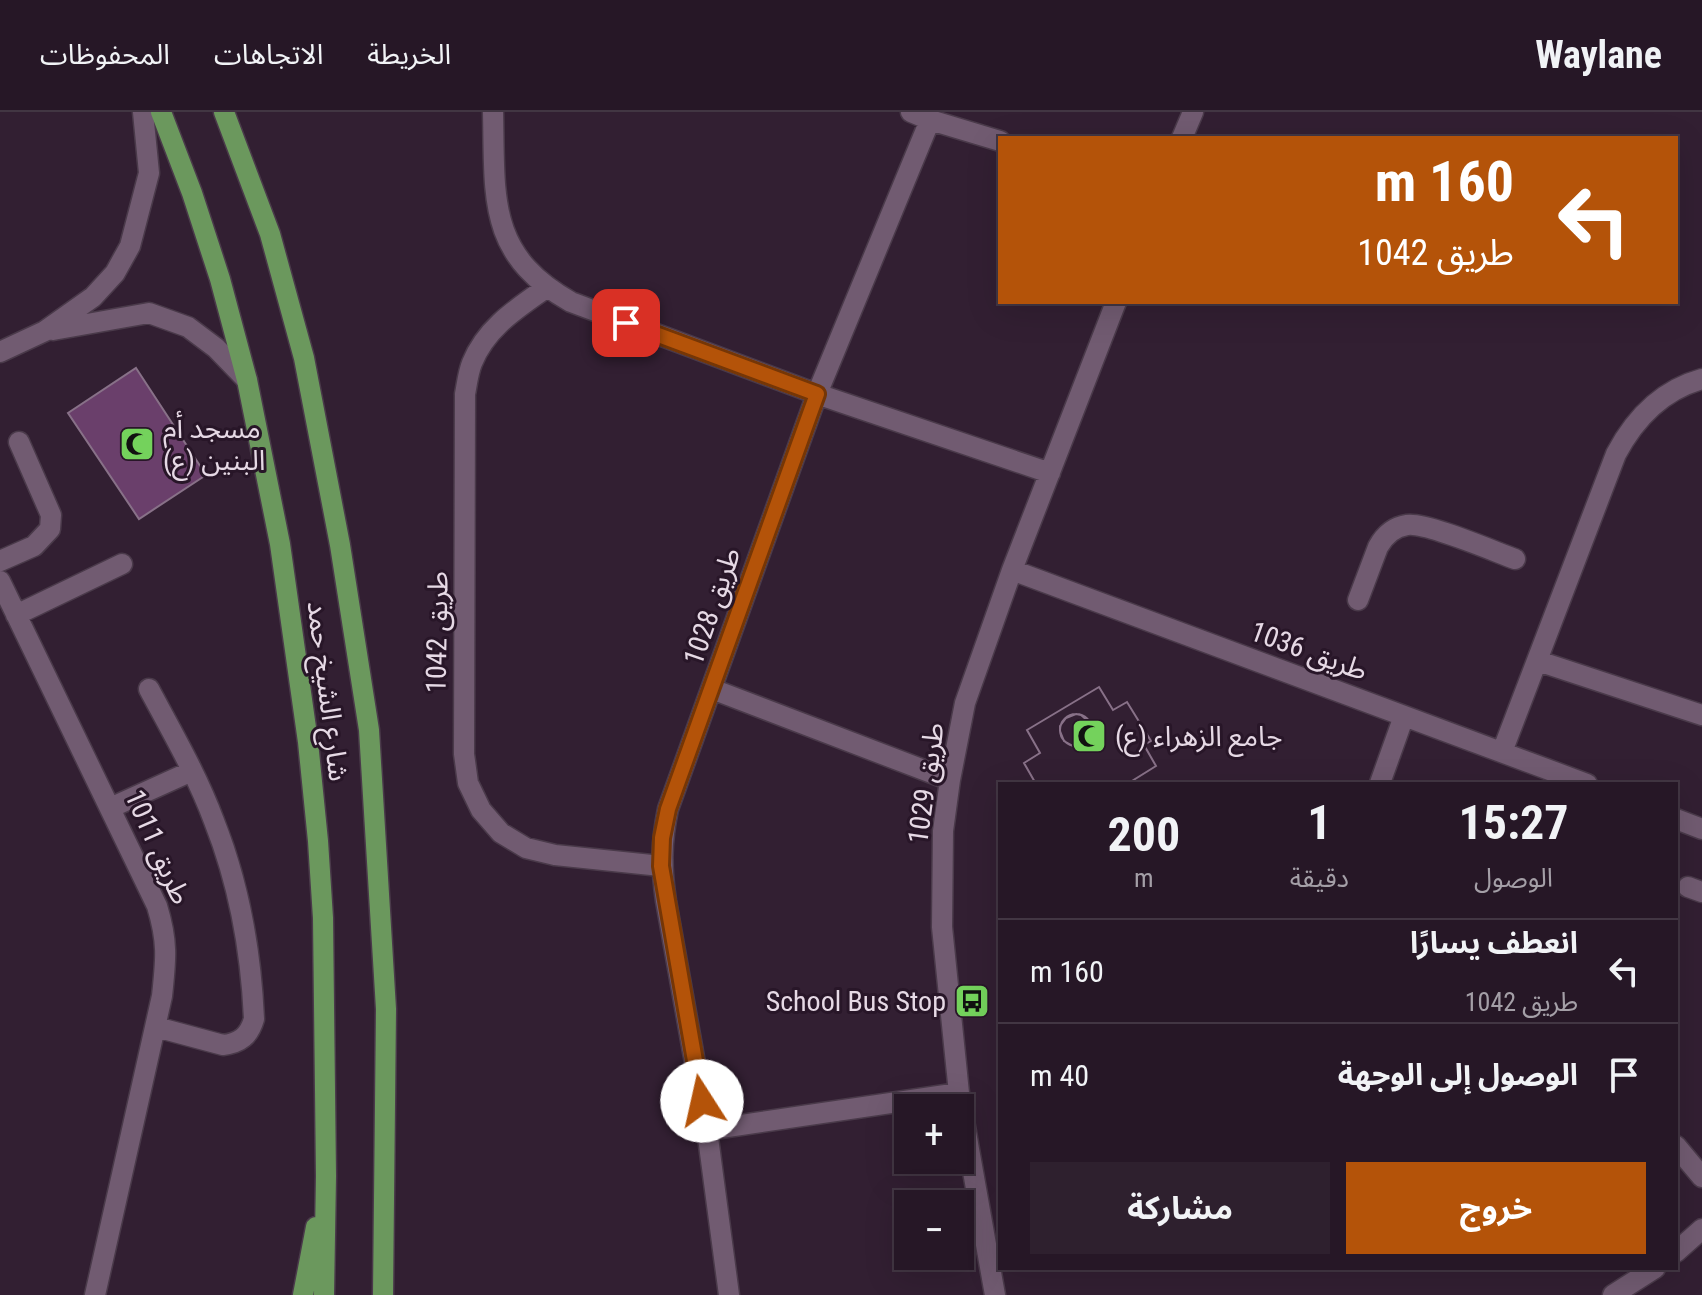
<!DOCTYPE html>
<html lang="ar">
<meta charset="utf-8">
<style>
body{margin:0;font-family:"Roboto Condensed","Noto Sans Arabic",sans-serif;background:#2e202e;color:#f1f3f6;direction:rtl;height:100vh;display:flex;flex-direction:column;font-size:30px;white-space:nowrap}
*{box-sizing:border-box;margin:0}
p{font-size:26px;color:#a49fa7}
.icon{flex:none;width:44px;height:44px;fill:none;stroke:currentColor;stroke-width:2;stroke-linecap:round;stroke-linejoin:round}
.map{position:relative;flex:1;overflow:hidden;direction:ltr}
.side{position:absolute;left:998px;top:670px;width:680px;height:488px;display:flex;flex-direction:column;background:#261726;border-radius:0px;box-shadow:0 8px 32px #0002,0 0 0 2px #423643;direction:rtl}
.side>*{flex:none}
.hud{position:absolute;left:998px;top:24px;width:680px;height:168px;border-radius:0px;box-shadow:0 8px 32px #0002,0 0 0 2px #423643;direction:rtl;background:#b45309;color:#fff;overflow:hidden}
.controls{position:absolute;left:894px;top:982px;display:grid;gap:16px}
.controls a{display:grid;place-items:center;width:80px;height:80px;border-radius:0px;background:#261726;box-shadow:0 8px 32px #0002,0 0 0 2px #423643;font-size:40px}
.pin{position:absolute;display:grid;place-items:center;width:68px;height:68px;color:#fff;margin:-34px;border-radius:16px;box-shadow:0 4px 12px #0006}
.me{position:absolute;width:88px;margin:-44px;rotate:350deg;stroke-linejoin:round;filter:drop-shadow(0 0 6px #0008)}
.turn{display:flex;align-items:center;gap:28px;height:168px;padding:0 32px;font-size:36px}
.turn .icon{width:104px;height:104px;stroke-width:2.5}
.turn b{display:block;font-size:56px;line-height:68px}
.eta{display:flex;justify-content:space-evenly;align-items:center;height:136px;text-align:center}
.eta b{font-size:48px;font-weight:700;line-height:56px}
.button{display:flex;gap:16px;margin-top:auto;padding:16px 32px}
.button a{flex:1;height:92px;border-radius:0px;background:#b45309;color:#fff;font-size:32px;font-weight:700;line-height:92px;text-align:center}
.button a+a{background:#2e202e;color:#f1f3f6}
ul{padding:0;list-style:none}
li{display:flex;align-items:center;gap:24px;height:104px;padding:0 32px;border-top:2px solid #423643}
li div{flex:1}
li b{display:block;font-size:30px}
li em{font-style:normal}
header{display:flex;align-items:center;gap:48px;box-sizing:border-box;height:112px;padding:0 40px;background:#261726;border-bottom:2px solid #423643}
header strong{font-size:38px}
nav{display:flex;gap:44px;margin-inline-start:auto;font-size:28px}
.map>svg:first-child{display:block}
</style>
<header>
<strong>Waylane</strong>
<nav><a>الخريطة</a><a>الاتجاهات</a><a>المحفوظات</a></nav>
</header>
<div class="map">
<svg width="1702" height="1183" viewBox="0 0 1702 1183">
<rect width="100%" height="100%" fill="#321f32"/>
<path fill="#6a3f6b" stroke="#887188" stroke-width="2" fill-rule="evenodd" d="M136,256L206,363L139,407L68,301Z
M1099,575L1113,598L1127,590L1151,629L1144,633L1156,654L1127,672H1036L1024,651L1040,641L1027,618ZM1076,602L1081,603L1089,610L1091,620L1087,629L1078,634H1073L1064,629L1060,619V614L1066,606Z
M1099,575L1113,598L1127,590L1151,629L1144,633L1156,654L1127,672H1036L1024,651L1040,641L1027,618Z
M1060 618a16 16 0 1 1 32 0a16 16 0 1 1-32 0Z"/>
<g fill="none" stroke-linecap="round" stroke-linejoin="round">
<g stroke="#4a3a4a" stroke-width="23">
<path id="minor" d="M493,0C495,86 487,143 571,190L817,282L1050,361
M911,0L930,8L1000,29
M1182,26L1193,0
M546,176C516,197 486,216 472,251C468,261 467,272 465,282L464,642L468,671L481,698L501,721L526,736L555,743L661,754
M53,218L149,201L188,215L216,236L247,268
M0,240L45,219L93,185L115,161L130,134L149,61L143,0
M0,449L34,434L50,417L51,403L19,330
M1012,458L1587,672
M0,469L157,794C168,830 166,847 162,884L95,1183
M1358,488L1378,435C1384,424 1393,415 1407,413C1426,410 1493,439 1515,447
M16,503L122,452
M1538,549L1702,603
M149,577C172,620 197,663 214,709C239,772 251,839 254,907C249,924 240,931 223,933L156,915
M712,577L950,668
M1502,640L1616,342C1635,306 1662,278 1702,267
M1380,671L1404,604
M110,696L192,659
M1676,707L1702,717
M1688,775L1702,780
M707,1018L959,981
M1676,1034L1702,1065
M1676,1140L1702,1117
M729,1183L707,1018L666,789C661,755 661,731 668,697L817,282L930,8
M995,1183L959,981L942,815L943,719L950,668L965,591L1012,458L1116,190
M1613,1183L1655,1156"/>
</g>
<g stroke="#4a3a4a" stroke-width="23">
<path id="major" d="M161,0L192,81L220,167L247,268L280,432L308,630L318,729L323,806L326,1064L324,1183
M224,0L270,122L304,246L340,433L369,618L386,897L383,1183
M303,1183L316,1115"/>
</g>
<use href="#minor" stroke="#715b71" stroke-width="20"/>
<use href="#major" stroke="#6b985d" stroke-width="20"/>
</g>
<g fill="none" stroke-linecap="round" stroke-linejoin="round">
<g stroke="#753606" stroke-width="20">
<path id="route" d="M626,211L817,282L668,697L662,726L661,754L702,989"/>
</g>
<use href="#route" stroke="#b45309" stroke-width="14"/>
</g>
<defs>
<g id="mosque-square" transform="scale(1.8)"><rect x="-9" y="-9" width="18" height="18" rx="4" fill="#74d25c" stroke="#281628"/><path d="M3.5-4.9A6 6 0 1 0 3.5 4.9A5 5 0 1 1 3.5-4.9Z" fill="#111"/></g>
<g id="bus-square" transform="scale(1.8)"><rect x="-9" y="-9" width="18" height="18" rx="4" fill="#74d25c" stroke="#281628"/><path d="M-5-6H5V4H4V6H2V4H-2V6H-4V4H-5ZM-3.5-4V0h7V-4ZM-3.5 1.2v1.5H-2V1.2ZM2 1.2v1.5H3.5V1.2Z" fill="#111"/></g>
</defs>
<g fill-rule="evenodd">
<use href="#mosque-square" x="137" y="332"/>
<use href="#mosque-square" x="1089" y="624"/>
<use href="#bus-square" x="972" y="889"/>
</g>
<g text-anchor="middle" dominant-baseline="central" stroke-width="6" stroke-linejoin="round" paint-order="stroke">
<g font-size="28" fill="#e6d9e5" stroke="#281628" text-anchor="start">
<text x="163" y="316">مسجد أم<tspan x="163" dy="32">البنين (ع)</tspan></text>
<text x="1115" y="624">جامع الزهراء (ع)</text>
<text x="946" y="889" text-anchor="end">School Bus Stop</text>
</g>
<g font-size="28" fill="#e6d9e5" stroke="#281628">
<text transform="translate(712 494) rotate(-71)">طريق 1028</text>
<text transform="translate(437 520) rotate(-89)">طريق 1042</text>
<text transform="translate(1309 539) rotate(20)">طريق 1036</text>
<text transform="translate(328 579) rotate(83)">شارع الشيخ حمد</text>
<text transform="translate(926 671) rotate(-82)">طريق 1029</text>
<text transform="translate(158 735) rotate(66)">طريق 1011</text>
</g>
</g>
</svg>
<div class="controls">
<a>+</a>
<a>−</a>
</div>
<div class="pin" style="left:626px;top:211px;background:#d93025"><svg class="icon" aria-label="arrive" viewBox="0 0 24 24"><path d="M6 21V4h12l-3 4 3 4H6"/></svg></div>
<svg class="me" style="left:702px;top:989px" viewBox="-20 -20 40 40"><circle r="19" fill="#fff"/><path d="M0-13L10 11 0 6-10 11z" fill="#b45309"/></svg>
<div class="hud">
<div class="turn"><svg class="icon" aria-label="left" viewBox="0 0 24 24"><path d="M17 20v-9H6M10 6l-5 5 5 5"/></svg><div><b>160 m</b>طريق 1042</div></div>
</div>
<section class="side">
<div class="eta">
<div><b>15:27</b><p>الوصول</p></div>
<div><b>1</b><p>دقيقة</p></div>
<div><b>200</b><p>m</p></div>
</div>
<ul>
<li><svg class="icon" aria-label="left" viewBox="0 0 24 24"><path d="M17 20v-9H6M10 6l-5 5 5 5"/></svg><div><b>انعطف يسارًا</b><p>طريق 1042</p></div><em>160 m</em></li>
<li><svg class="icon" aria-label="arrive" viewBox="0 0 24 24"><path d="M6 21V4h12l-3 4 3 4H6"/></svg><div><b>الوصول إلى الوجهة</b></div><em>40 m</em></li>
</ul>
<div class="button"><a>خروج</a><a>مشاركة</a></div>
</section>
</div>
